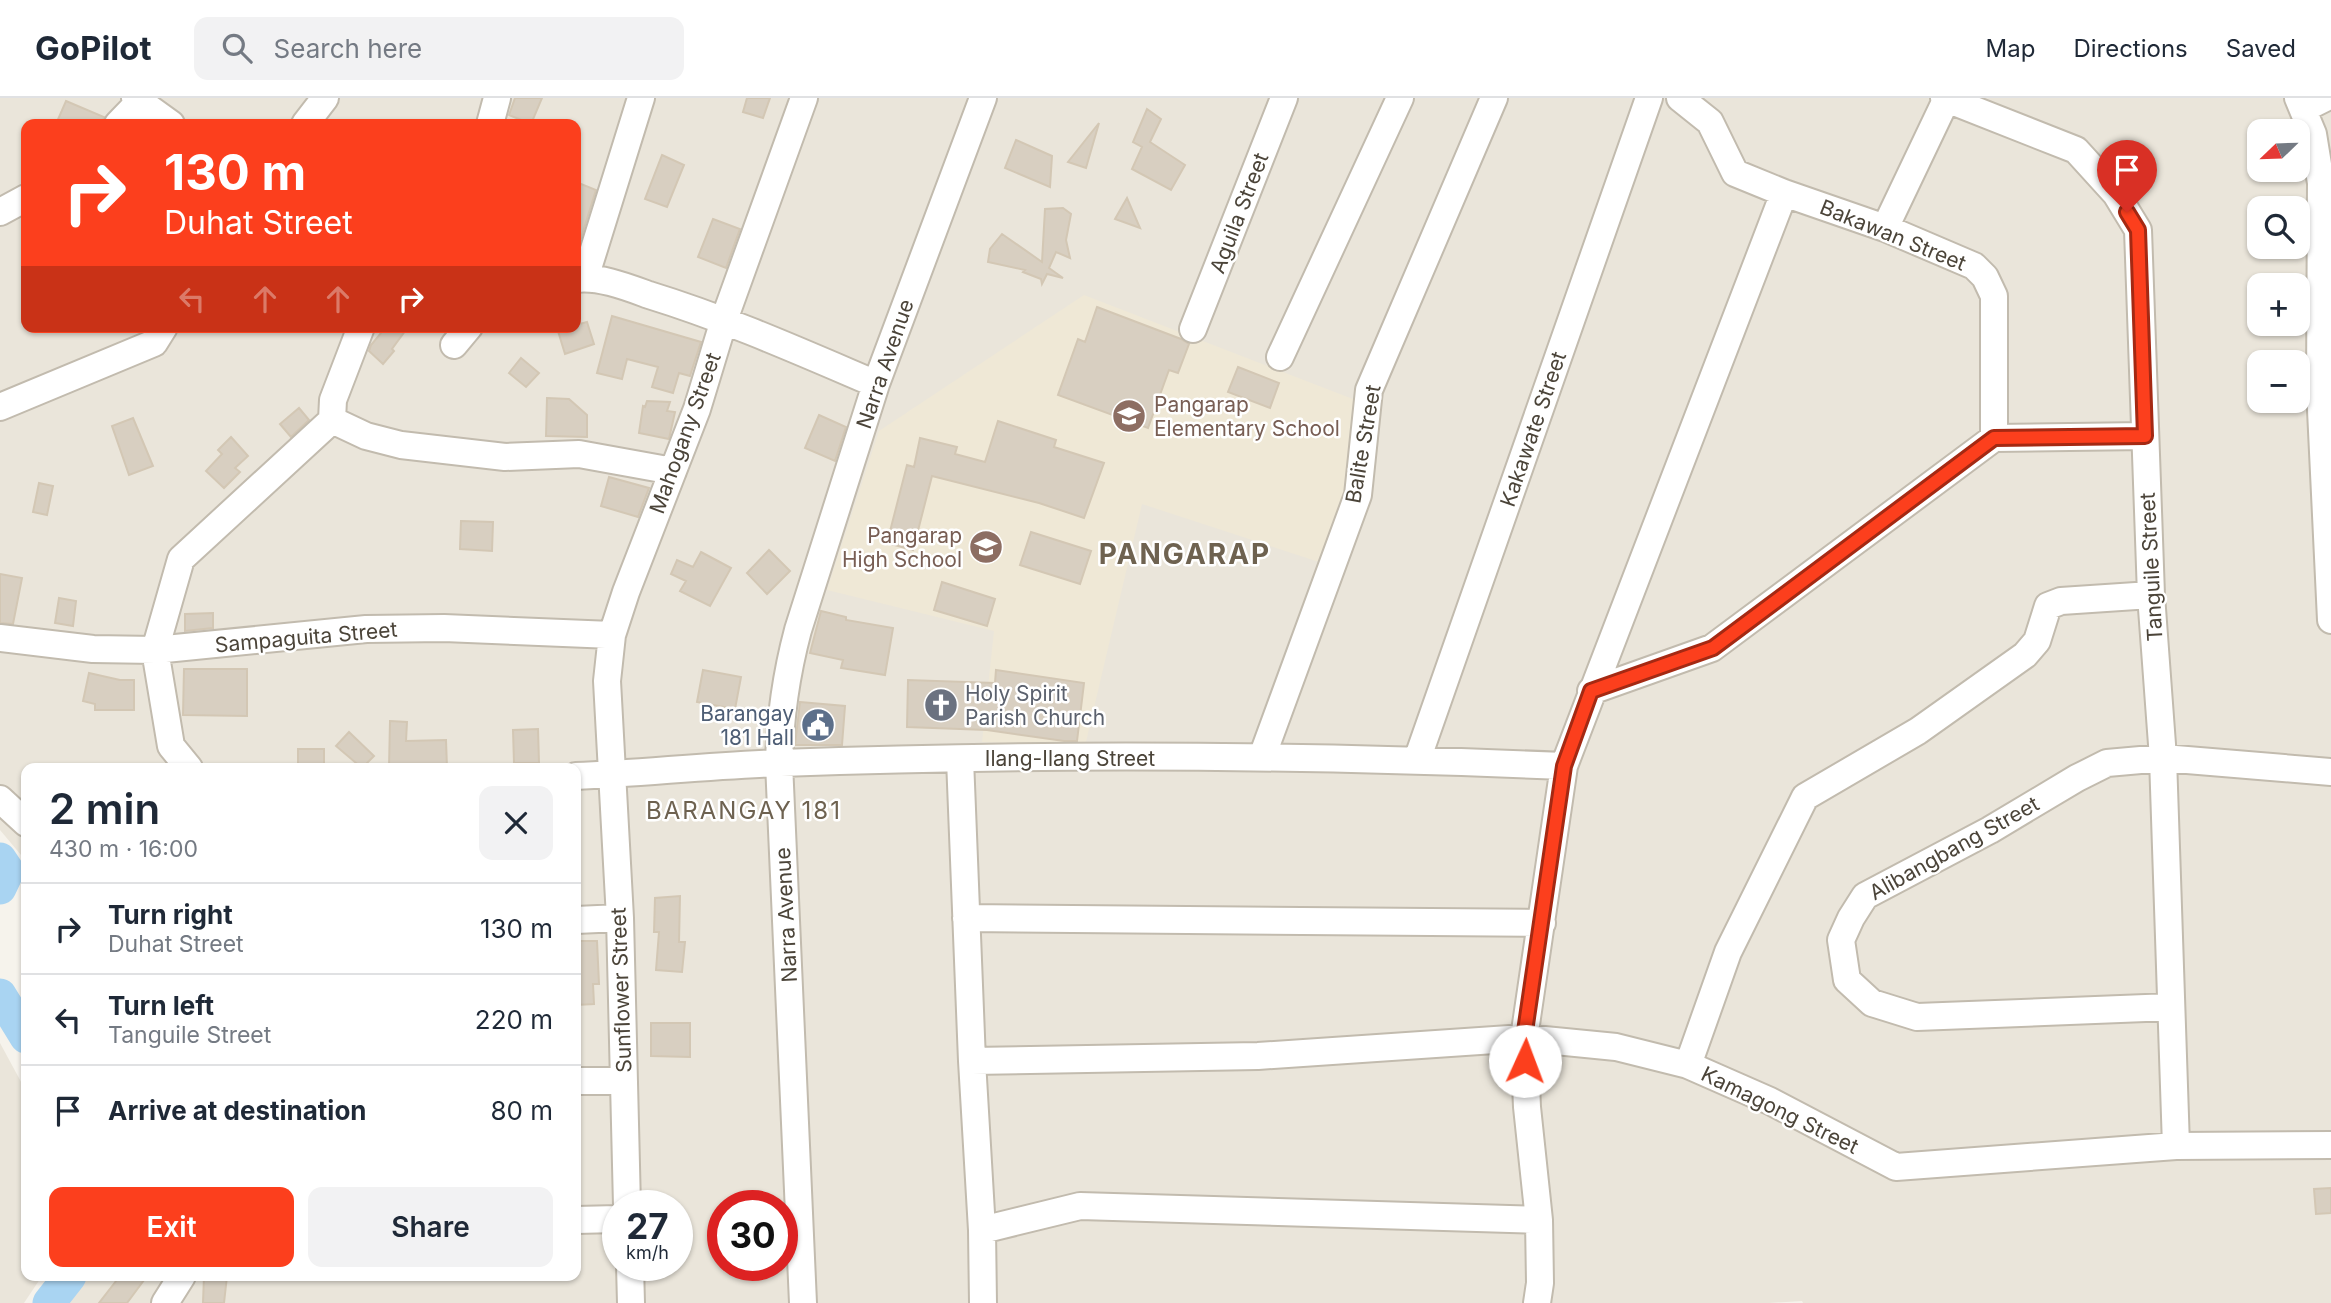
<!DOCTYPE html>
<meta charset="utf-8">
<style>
body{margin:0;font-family:Inter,sans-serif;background:#f2f2f3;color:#1f2937;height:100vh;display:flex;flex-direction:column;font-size:26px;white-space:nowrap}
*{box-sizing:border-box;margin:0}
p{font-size:23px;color:#747a83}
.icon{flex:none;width:38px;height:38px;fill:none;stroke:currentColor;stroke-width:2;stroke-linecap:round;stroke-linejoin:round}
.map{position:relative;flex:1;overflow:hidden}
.sheet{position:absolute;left:21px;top:665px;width:560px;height:518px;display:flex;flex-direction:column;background:#fff;border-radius:14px;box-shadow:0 2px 5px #0004}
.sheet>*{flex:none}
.banner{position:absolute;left:21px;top:21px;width:560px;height:214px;border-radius:14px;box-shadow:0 2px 5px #0004;background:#fc3f1d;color:#fff;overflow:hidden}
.needle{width:46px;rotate:247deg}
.controls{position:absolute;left:2247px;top:21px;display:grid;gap:14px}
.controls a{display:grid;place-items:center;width:63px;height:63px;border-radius:14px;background:#fff;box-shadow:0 2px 5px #0004;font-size:35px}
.speed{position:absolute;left:602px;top:1092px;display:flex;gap:14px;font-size:35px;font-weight:700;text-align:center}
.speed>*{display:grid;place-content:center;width:91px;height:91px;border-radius:50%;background:#fff;box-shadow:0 2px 5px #0004;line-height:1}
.speed small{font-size:18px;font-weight:400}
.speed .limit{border:10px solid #d22;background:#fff;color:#111}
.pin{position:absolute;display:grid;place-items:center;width:60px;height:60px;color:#fff;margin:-72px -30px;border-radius:50% 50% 50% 0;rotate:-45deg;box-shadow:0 0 7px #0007}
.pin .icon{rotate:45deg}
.me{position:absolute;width:77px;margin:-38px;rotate:2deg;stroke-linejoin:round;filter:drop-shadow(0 0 5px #0008)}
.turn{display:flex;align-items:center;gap:24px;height:147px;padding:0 28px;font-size:32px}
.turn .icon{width:91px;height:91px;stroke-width:2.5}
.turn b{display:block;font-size:49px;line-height:60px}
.lanes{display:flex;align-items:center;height:66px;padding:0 28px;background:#0003;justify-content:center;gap:35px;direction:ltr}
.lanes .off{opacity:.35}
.round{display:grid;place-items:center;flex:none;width:74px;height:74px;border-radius:14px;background:#f2f2f3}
.head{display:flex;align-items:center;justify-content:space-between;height:119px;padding:0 28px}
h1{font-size:42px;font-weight:600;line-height:52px}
.cta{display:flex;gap:14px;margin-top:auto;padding:14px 28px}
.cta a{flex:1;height:80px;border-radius:14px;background:#fc3f1d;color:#fff;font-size:28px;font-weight:600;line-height:80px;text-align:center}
.cta a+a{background:#f2f2f3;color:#1f2937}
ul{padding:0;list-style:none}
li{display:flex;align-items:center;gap:21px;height:91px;padding:0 28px;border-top:2px solid #e0e1e3}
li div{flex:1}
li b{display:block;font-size:26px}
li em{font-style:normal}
header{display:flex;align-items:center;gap:42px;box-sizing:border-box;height:98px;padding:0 35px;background:#fff;border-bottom:2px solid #e0e1e3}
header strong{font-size:33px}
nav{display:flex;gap:38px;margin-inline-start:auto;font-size:24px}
.search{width:490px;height:63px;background:#f2f2f3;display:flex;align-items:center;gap:18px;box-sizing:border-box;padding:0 24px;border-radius:14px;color:#747a83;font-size:26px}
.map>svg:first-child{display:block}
</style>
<header>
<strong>GoPilot</strong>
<div class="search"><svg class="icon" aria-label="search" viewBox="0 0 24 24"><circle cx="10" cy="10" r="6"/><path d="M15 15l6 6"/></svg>Search here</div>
<nav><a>Map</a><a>Directions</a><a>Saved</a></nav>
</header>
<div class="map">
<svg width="2331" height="1205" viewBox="0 0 2331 1205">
<rect width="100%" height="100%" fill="#f6f3ec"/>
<path fill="#eae5da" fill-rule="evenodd" d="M0,0H2331V1205H1803L1802,1203L1769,1205H64L84,1178H576V670H26V768L21,757L0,732ZM26,26H576V229H26ZM2259,33H2298V72H2259ZM2259,110H2298V149H2259ZM2259,187H2298V226H2259ZM2259,264H2298V303H2259ZM618,1108H677V1167H618ZM723,1108H782V1167H723Z
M0,945L26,993V1178H42L24,1205H0Z"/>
<path fill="#efe8d6" d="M1084,197L1358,303L1348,389L1319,464L1142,406L1085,648L982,644L994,533L827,492L879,333Z"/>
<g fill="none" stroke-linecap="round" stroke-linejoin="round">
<path stroke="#a9d4f2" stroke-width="33" d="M0,761L8,773L0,790
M0,897L26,939
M49,1205L70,1178"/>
</g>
<path fill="#d8cfc1" stroke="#d3c7b4" stroke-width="2" d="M515,0H542L531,26L509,17Z
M747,0H770L763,20L743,14Z
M66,3L104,19L103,26H56Z
M1147,11L1161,21L1150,44L1185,67L1171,92L1132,71L1142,49L1133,44Z
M1099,25L1086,70L1068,64Z
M1016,42L1052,58L1050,89L1005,70Z
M662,57L684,67L667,109L645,101Z
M576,84L596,92L581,140H576Z
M1127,100L1140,130L1115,121Z
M1063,110L1071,116L1066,142L1070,160L1056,154L1049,170L1063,180L1047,176L1042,186L1041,181L1023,174L1025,172L988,164L990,151L1002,136L1042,164L1045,111Z
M713,121L740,131L726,170L698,159Z
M1097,209L1181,241L1189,246L1178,275L1169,272L1148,330L1058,297L1078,241L1085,244Z
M612,218L701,244L690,278L679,275L673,295L652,289L658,269L627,261L622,281L597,275Z
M587,224L594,246L565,256L558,233L576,229V227Z
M386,229H408L392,251L394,253L383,266L369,253L371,247Z
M521,260L539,275L526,289L509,275Z
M1238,269L1279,285L1270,310L1228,294Z
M547,300L569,301L587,317V339L546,338Z
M647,303L670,304L667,313L675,314L669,341L639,335L643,308L645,309Z
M299,310L309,322L291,339L280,326Z
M819,317L846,329L835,363L805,350Z
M133,320L153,368L129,377L112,328Z
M998,323L1056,342L1054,349L1104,365L1084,420L1039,405L932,378L913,452L887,445L907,367L914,369L920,340L957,349L955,356L985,364Z
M231,339L248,358L235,370L240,374L224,390L206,373L222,356L218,352Z
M609,379L649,390L638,419L601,408Z
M39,385L53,388L47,417L33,414Z
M461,423L493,424L492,453L460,451Z
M1031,434L1091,453L1080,486L1020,467Z
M769,452L790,473L767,496L747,475Z
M701,454L731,470L710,508L680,493L686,483L671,476L677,462L693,469Z
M0,476L22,480L13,526L0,525Z
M942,484L995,501L987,528L934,512Z
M59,500L76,503L73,528L55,525Z
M821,513L846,519V522L893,530L885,577L841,570L843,562L810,555Z
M213,515V530L185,533V516Z
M184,571H247V618L183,617Z
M703,572L741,579L735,611L697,604Z
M996,572L1084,585L1077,643H1064L987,632L907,629L908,582L995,585Z
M89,575L120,582H134V612H95V606L83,603Z
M800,604L845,608L842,647H795Z
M390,623L407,624L406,643L446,642L447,670H389Z
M538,631L539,665H514L513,632Z
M349,634L374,658L362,670L336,648Z
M298,651H324V670H298Z
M680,798L679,844H685L682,874L656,872L659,834H654L655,800Z
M576,843H597L599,886H593L594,906L576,907Z
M651,925H690V959L651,958Z
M2331,1090V1115L2316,1116L2314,1091Z
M120,1178H147L127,1205H99Z
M204,1178H227L224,1205H203Z"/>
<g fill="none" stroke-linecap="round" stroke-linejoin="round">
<g stroke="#c2bbae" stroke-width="30">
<path id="minor" d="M135,0L171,26
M1680,0L1710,24L1735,75L1784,95L1885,130L1974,168L1985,179L1994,198V340
M1944,0L2076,52L2116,96L2138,132L2151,497L2163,660L2176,1048
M2298,0L2313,36L2321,85L2320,291L2331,522
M2303,11L2325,0
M118,26L143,0
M305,26L325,0
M490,26L497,0
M0,114L26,100
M1885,130L1947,0
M585,180L641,0
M576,181C599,178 627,189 649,197C727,221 801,254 876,286
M1193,231L1284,0
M454,247L469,229
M1280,259L1400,0
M0,309L154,245L164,229
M332,322L366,338L401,347L505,359L579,356L673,373
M0,540L93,551L155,552L366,531L444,530L612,537
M1591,593L1712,550L1994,340L2145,338
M1262,659L1358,397L1369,292L1494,0
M960,661L972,963L982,1132L983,1205
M1417,662L1649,0
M189,670L171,648L155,552L181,461L332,322L333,302L361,229
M576,678C644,675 713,667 781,665C1042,655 1303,657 1564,668
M0,701L26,725
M966,820L1542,825
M576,822L620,820
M2171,909L1917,919L1872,905L1847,882L1841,842L1851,820L1865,798L1990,732L2077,680L2107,665L2163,660L2331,674
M972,963L1258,958L1524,940L1616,949L1688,967L1770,1003L1896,1069L2176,1048L2331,1047
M1688,967L1728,854L1805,699L1918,633L2025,557L2037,543L2048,508L2061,503L2151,497
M576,983H624
M627,1108L620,820L607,583L612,537L626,494L697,311L724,222L804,0
M576,1122L618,1121
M982,1132L1080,1108L1539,1122
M630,1167L631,1205
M165,1205L182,1178
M803,1205L779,665C780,619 786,577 798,532L876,286L983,0
M1537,1205L1540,1185L1539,1122L1527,1009L1524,940L1564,668L1784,95"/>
</g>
<use href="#minor" stroke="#fff" stroke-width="26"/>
</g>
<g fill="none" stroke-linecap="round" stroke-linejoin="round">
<g stroke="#a42913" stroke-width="18">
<path id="route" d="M1525,963L1524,940L1564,668L1591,593L1713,550L1994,340L2145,338L2138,132L2127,114"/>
</g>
<use href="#route" stroke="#fc3f1d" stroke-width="12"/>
</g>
<defs>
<g id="school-disc" transform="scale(1.75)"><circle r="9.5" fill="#8d6e63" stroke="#fff"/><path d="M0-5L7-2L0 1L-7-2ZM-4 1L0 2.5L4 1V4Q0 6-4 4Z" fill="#fff"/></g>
<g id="church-disc" transform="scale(1.75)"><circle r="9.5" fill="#6b7280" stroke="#fff"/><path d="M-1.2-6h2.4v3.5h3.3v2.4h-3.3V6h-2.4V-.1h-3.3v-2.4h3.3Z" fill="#fff"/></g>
<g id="civic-disc" transform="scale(1.75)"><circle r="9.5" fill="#5c6f8a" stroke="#fff"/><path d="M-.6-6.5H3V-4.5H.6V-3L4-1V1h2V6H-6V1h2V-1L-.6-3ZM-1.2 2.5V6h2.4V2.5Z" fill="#fff"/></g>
</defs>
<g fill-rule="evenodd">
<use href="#school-disc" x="1129" y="318"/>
<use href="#school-disc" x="986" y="449"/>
<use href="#church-disc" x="941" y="607"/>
<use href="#civic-disc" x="818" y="627"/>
</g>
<g text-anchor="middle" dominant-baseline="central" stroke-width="5" stroke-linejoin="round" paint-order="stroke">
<g font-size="21" fill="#4b4439" stroke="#fff">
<text transform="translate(1239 115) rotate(-69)">Aguila Street</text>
<text transform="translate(1893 137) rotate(22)">Bakawan Street</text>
<text transform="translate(885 266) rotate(-71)">Narra Avenue</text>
<text transform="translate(1533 331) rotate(-71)">Kakawate Street</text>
<text transform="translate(685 335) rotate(-70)">Mahogany Street</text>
<text transform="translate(1363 346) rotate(-80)">Balite Street</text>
<text transform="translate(2151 469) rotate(-93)">Tanguile Street</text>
<text transform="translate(306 539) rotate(-5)">Sampaguita Street</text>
<text x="1070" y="660">Ilang-Ilang Street</text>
<text transform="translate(1954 750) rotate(-29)">Alibangbang Street</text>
<text transform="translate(786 817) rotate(-93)">Narra Avenue</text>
<text transform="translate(621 892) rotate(-92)">Sunflower Street</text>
<text transform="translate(1780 1012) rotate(26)">Kamagong Street</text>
</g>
<g font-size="21" fill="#785e54" stroke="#fff" text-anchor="start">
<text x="1154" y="306">Pangarap<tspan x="1154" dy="24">Elementary School</tspan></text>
<text x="962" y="437" text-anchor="end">Pangarap<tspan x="962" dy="24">High School</tspan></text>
</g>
<g font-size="21" fill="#5b616d" stroke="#fff" text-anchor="start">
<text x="965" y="595">Holy Spirit<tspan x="965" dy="24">Parish Church</tspan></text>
</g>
<g font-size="21" fill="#4e5e75" stroke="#fff" text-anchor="end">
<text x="794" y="615">Barangay<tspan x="794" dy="24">181 Hall</tspan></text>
</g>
<g font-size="24" letter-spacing="2" fill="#6e6250" stroke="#fff">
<text x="744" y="712">BARANGAY 181</text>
</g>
<g font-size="28" font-weight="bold" letter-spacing="2" fill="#6e6250" stroke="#fff">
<text x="1185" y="456">PANGARAP</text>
</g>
</g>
</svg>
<div class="controls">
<a><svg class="needle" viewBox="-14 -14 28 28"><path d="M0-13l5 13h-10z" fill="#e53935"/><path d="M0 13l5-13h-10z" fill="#747a83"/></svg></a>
<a><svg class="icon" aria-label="search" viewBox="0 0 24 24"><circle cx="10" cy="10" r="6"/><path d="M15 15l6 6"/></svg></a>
<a>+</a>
<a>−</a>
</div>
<div class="speed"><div>27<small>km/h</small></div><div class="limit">30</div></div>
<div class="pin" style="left:2127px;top:114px;background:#d93025"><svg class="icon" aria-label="arrive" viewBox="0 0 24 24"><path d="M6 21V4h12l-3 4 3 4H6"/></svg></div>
<svg class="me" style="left:1525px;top:963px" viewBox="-20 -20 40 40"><circle r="19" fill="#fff"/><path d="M0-13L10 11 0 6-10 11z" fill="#fc3f1d"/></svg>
<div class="banner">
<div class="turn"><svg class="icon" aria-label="right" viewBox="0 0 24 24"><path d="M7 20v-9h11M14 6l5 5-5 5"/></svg><div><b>130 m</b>Duhat Street</div></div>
<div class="lanes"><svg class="icon off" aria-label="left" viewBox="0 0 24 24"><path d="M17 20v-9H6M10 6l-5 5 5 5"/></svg><svg class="icon off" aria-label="ahead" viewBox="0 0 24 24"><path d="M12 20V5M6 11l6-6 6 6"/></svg><svg class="icon off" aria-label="ahead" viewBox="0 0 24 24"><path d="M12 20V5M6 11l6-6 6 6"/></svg><svg class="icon" aria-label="right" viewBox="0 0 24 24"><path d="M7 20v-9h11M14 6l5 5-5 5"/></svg></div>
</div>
<section class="sheet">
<div class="head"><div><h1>2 min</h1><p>430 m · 16:00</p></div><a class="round"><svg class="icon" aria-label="close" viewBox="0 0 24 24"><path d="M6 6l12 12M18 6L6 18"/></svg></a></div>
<ul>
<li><svg class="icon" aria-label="right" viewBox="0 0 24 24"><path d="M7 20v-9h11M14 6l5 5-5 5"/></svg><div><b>Turn right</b><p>Duhat Street</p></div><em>130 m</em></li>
<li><svg class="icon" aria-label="left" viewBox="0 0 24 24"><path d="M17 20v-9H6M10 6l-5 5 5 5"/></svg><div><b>Turn left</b><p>Tanguile Street</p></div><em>220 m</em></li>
<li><svg class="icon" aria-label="arrive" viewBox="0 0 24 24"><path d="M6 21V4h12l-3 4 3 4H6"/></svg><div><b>Arrive at destination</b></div><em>80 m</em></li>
</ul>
<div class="cta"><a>Exit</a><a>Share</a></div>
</section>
</div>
